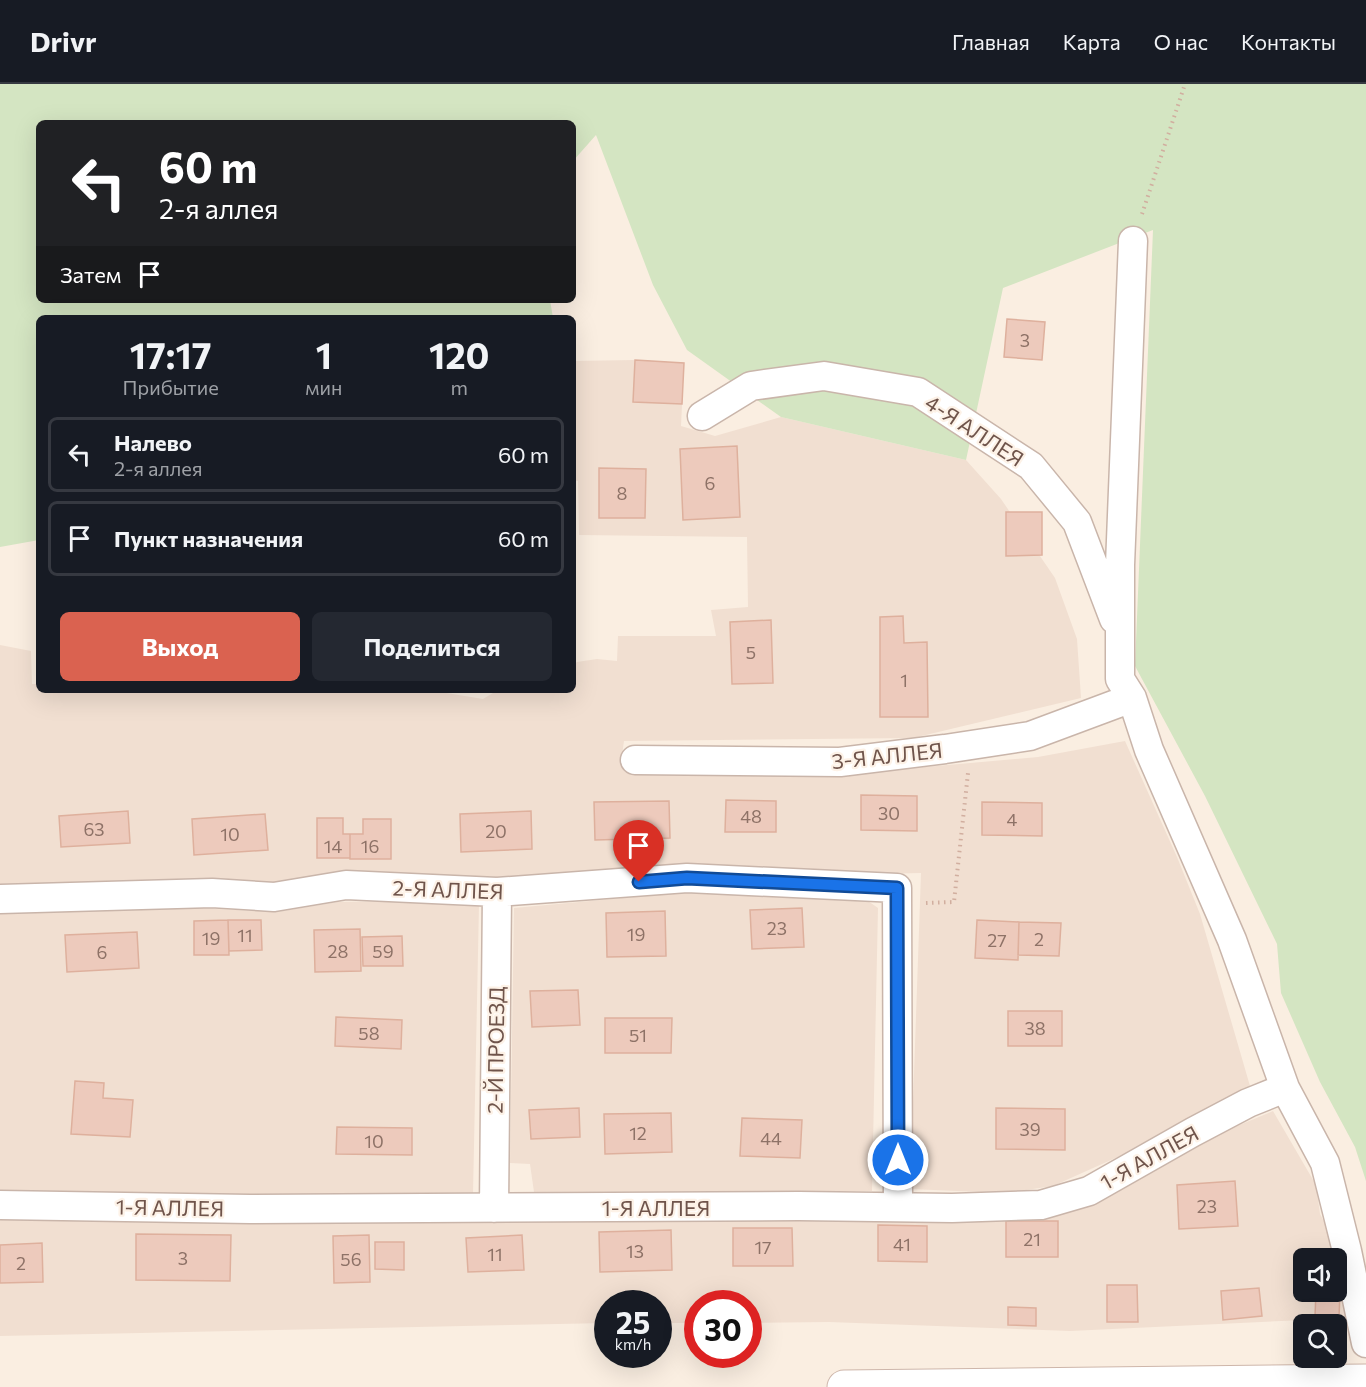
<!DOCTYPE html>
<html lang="ru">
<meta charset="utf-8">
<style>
body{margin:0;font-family:Commissioner,sans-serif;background:#242831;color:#f1f3f6;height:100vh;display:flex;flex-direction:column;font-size:22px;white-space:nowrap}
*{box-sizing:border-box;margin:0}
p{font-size:20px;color:#9ea1a6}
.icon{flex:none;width:33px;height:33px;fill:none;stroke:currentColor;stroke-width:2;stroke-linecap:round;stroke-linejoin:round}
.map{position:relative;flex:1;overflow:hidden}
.details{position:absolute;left:36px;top:231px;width:540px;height:378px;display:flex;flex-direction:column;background:#171b24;border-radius:9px;box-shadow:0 6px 24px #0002}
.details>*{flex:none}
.banner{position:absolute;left:36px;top:36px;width:540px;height:183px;border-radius:9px;box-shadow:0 6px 24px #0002;background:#202124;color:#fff;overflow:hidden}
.controls{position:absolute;left:1293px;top:1164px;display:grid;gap:12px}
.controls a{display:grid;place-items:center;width:54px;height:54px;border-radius:9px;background:#171b24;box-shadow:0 6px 24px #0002;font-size:30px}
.speed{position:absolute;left:594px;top:1206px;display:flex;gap:12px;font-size:30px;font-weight:700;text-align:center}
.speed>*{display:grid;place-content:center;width:78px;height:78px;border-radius:50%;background:#171b24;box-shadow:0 6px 24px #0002;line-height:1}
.speed small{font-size:15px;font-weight:400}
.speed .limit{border:9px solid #d22;background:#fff;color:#111}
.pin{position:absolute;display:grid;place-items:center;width:51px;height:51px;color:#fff;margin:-62px -26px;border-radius:50% 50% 50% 0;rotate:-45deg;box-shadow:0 0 6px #0007}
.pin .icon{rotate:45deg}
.me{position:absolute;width:66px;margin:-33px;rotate:0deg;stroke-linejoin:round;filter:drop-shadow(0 0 4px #0008)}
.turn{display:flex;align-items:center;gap:21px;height:126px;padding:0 24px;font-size:27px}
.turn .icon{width:78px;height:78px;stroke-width:2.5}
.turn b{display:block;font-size:42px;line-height:51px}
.then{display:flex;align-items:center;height:57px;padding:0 24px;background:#0003;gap:12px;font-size:22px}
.eta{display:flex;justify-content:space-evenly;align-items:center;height:102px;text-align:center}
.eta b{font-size:36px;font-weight:700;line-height:42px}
.action{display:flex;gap:12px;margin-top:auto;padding:12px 24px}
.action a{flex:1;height:69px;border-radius:9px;background:#da6250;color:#fff;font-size:24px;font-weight:700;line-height:69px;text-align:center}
.action a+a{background:#242831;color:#f1f3f6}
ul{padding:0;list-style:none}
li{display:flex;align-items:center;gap:18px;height:75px;margin:0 12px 9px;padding:0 12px;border:3px solid #363941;border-radius:9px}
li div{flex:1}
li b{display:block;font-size:22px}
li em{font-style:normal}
header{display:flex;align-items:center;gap:36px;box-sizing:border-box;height:84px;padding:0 30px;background:#171b24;border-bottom:2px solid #363941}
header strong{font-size:28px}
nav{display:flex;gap:33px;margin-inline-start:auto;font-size:21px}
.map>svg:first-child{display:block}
</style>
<header>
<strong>Drivr</strong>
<nav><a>Главная</a><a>Карта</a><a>О нас</a><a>Контакты</a></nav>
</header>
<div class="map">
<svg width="1366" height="1303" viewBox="0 0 1366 1303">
<rect width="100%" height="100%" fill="#faeee1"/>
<path fill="#f1dfd1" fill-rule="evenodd" d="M635,276L684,279L681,342L715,352L781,333L966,376L1001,415L1055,494L1077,555L1081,614L913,654L624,657L622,671L625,685L706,692L835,691L1038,673L1125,657L1177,773L1200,830L1250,1002L1131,1067L1053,1102L1005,1109L910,1105L921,789L832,791L675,780L497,795L266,802H0V561L31,567L32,600H39V606H428L483,615L498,606H573V581L577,578L597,575L617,577L618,552H716L711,526L748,523L747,453L579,451L578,397L573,396V277Z
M688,808L865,815L878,824L872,1107L534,1108L530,1080L510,1079L514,824Z
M395,817L479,821L473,1110H0V828L155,822L277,828L338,818Z
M1273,1027L1316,1101L1320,1130L1333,1155L1345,1205L1347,1234L1070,1247L829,1238L749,1239L748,1220H698L697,1239H659L658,1220H608L607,1239L0,1252V1133L251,1138L444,1137L592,1133H976L1066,1127L1109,1113L1194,1060ZM1304,1174H1336V1208H1304Z"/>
<path fill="#d4e5c2" d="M0,0H1366V1097L1355,1063L1320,998L1281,909L1277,860L1205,712L1135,582L1153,146L1003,204L966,376L781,333L687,266L653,201L596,51L573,77V39H39V216H550L553,234H39V456L0,463Z"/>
<path fill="#edcabc" stroke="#deb09d" stroke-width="1.5" d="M1007,235L1045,238L1042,276L1004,273Z
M635,276L684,279L682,320L633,318Z
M737,362L740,433L683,436L680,365Z
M599,384L646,385L645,434H599Z
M1006,428H1042V471L1006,472Z
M903,532L904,559L927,558L928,633H880V533Z
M771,536L773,599L732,600L730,538Z
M861,711L917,712V747L861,746Z
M726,716L776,717V748H725Z
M669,717L670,754L595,756L594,718Z
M982,718L1042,719V752L982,751Z
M128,727L130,759L61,763L59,732Z
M531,727L532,765L461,768L460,730Z
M265,730L268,766L194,771L192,735Z
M317,734H343V750H350V774H317Z
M363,735H391V775H350V750H363Z
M802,824L804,863L752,865L750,826Z
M665,827L666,872L607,873L606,829Z
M228,836L229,871H194V837Z
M228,836H261L262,866L229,867Z
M977,836L1019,838L1018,876L975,874Z
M1019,838L1061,839L1059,872L1018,871Z
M360,845L361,887L315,888L314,846Z
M137,848L139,884L67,888L65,851Z
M402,852L403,882H363L362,853Z
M578,906L580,941L532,943L530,907Z
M1008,927H1062V962H1008Z
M336,933L402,936L401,965L335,962Z
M605,934H672L671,969H605Z
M75,997L104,999L103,1014L133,1016L130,1053L71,1050Z
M579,1024L580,1053L531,1055L529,1026Z
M996,1024L1065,1025V1066L996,1065Z
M671,1029L672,1068L605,1070L604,1030Z
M742,1034L802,1036L800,1074L740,1072Z
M337,1043L412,1044V1071L336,1070Z
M1235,1097L1238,1142L1179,1145L1177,1101Z
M1006,1137H1058V1173H1006Z
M878,1141L927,1142V1178L878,1177Z
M733,1144H792L793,1182H733Z
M671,1146L672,1186L600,1188L599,1148Z
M136,1150L231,1151L230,1197L136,1196Z
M369,1151L370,1198L334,1199L333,1152Z
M522,1151L524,1186L468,1188L466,1154Z
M375,1158H404V1186L375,1185Z
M42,1159L43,1198L0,1199V1161Z
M1107,1201H1137L1138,1238H1107Z
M1259,1204L1262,1232L1223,1236L1221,1207Z
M1340,1207L1339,1233L1315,1232L1316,1208Z
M1008,1223L1036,1224V1242L1008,1241Z"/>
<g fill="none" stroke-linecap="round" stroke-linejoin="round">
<g stroke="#c9b5aa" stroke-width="31">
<path id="minor" d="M1133,157L1120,481V595L1132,614L1149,666L1232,856L1285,1004L1325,1079L1347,1167L1366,1259
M702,332L751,302L824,292L918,308L1031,382L1077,438L1114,535
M635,676L840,678L945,665L1030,652L1132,614
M0,815L212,809L274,813L346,801L497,808L687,794L897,804L898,1123
M0,1121L250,1125L799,1122L952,1124L1041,1121L1089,1107L1193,1048L1248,1019L1285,1004
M494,1124L497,808"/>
</g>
<g stroke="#ceb6aa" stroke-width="35">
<path id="secondary" d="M844,1303L1366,1297"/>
</g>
<path stroke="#d1ae9f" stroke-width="4" stroke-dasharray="1.5 4.5" stroke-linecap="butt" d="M1142,130L1185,0
M926,819L954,818L968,689"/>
<use href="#minor" stroke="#fff" stroke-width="28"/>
<use href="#secondary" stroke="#fff" stroke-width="33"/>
</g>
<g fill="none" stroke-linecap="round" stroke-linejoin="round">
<g stroke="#114b97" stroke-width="15">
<path id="route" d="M639,798L687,794L897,804L898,1076"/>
</g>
<use href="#route" stroke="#1a73e8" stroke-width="10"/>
</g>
<g text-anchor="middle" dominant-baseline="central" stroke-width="4.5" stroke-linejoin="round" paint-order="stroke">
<g font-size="18" fill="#8e7267">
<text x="1025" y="256">3</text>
<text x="710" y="399">6</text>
<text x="622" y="409">8</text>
<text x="751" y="568">5</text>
<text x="904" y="596">1</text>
<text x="889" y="729">30</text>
<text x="751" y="732">48</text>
<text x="1012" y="735">4</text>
<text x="94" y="745">63</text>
<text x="496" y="747">20</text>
<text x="230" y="750">10</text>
<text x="333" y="762">14</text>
<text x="370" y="762">16</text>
<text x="777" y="844">23</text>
<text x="636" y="850">19</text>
<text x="245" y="851">11</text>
<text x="211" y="854">19</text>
<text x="1039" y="855">2</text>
<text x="997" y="856">27</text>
<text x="338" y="867">28</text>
<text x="383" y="867">59</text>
<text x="102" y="868">6</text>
<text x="1035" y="944">38</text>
<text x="369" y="949">58</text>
<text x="638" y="951">51</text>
<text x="1030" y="1045">39</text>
<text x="638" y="1049">12</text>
<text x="771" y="1054">44</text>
<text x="374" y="1057">10</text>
<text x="1207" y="1122">23</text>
<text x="1032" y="1155">21</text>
<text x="902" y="1160">41</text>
<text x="763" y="1163">17</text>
<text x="635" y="1167">13</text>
<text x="495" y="1170">11</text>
<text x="183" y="1174">3</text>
<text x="351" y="1175">56</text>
<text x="21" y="1179">2</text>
</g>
<g font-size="21" fill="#6f544b" stroke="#fdf2e7">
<text transform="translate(975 346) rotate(33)">4-Я АЛЛЕЯ</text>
<text transform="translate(887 671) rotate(-6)">3-Я АЛЛЕЯ</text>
<text transform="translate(448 805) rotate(2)">2-Я АЛЛЕЯ</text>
<text transform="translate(495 966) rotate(-89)">2-Й ПРОЕЗД</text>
<text transform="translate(1149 1073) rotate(-29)">1-Я АЛЛЕЯ</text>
<text transform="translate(170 1123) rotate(1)">1-Я АЛЛЕЯ</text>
<text x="656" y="1123">1-Я АЛЛЕЯ</text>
</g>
</g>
</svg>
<div class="controls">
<a><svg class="icon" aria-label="sound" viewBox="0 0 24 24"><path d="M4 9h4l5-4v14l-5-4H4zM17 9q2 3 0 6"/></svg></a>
<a><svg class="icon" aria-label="search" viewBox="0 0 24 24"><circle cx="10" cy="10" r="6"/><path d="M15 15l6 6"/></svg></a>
</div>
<div class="speed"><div>25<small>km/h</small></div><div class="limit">30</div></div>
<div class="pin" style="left:639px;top:798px;background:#d93025"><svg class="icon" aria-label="arrive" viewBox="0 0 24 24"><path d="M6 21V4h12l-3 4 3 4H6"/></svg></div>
<svg class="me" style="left:898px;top:1076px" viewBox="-20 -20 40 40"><circle r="17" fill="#1a73e8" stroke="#fff" stroke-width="3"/><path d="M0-11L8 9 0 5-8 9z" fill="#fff"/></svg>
<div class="banner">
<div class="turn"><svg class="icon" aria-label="left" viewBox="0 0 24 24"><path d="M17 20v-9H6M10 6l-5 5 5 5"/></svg><div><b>60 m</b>2-я аллея</div></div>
<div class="then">Затем<svg class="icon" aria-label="arrive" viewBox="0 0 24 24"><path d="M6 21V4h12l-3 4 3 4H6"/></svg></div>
</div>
<section class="details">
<div class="eta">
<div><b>17:17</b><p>Прибытие</p></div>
<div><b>1</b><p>мин</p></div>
<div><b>120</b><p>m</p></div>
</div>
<ul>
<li><svg class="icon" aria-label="left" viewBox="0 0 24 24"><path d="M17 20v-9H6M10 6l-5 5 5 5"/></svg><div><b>Налево</b><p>2-я аллея</p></div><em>60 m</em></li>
<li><svg class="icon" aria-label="arrive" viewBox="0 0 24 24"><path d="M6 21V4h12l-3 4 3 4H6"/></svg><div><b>Пункт назначения</b></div><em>60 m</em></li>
</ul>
<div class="action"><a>Выход</a><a>Поделиться</a></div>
</section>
</div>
